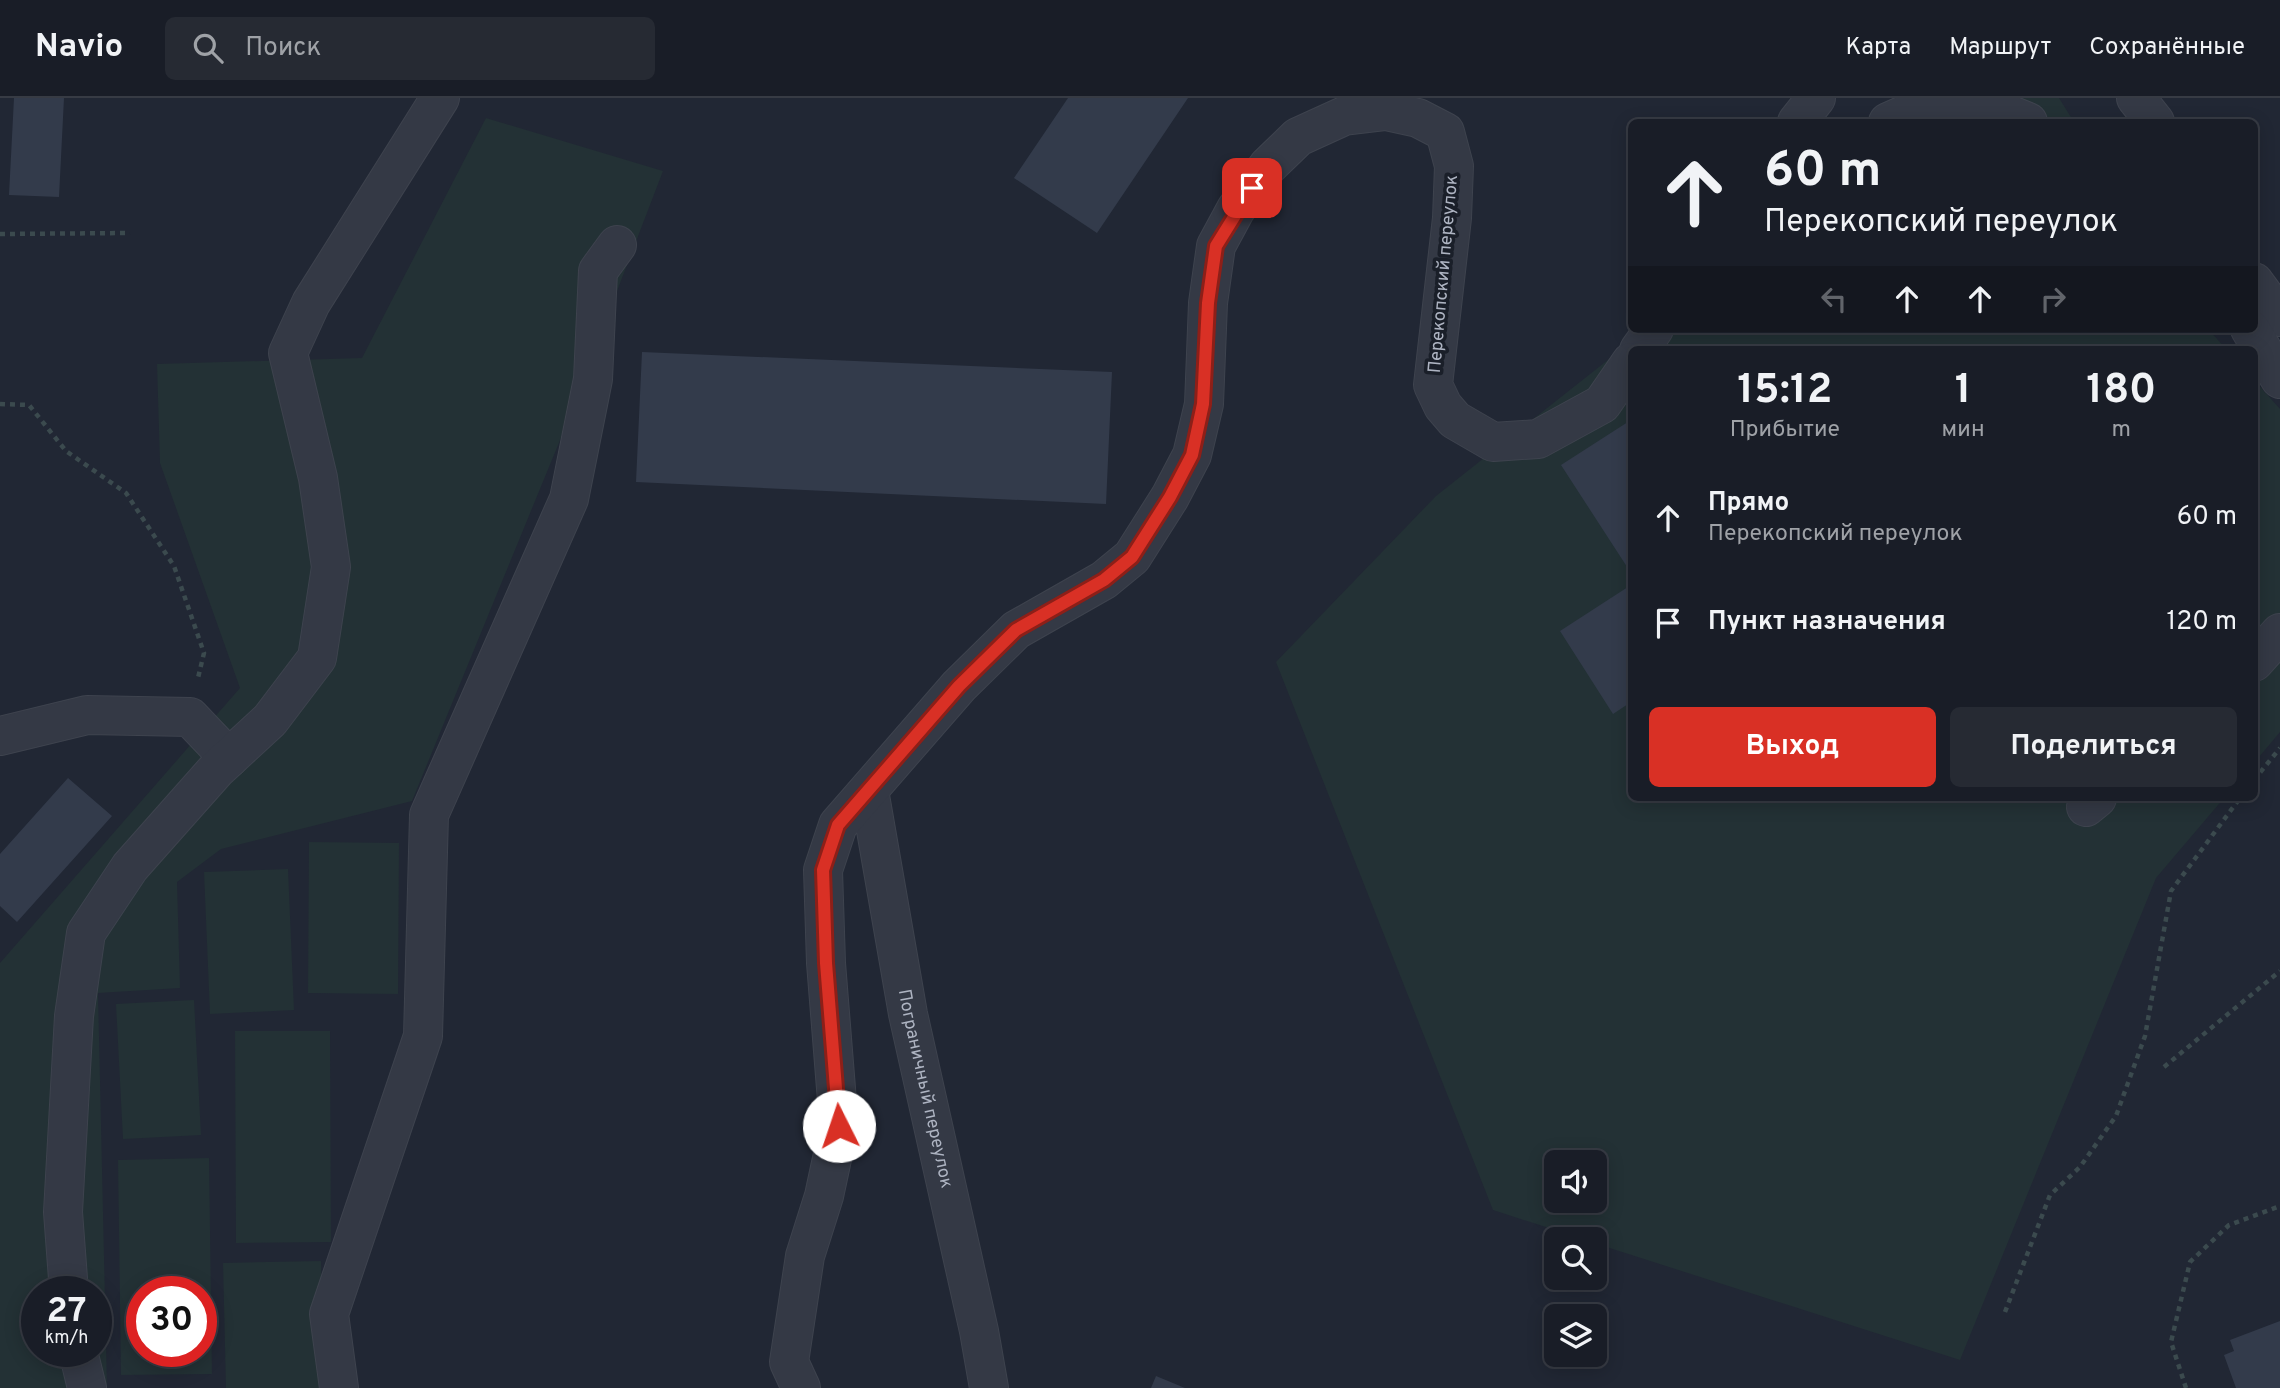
<!DOCTYPE html>
<html lang="ru">
<meta charset="utf-8">
<style>
body{margin:0;font-family:Overpass,sans-serif;background:#262a33;color:#f1f3f6;height:100vh;display:flex;flex-direction:column;font-size:26px;white-space:nowrap}
*{box-sizing:border-box;margin:0}
p{font-size:23px;color:#9fa2a7}
.icon{flex:none;width:38px;height:38px;fill:none;stroke:currentColor;stroke-width:2;stroke-linecap:round;stroke-linejoin:round}
.map{position:relative;flex:1;overflow:hidden}
.details{position:absolute;left:1628px;top:248px;width:630px;height:455px;display:flex;flex-direction:column;background:#191d27;border-radius:10px;box-shadow:0 4px 18px #0003,0 0 0 2px #373b44}
.details>*{flex:none}
.banner{position:absolute;left:1628px;top:21px;width:630px;height:214px;border-radius:10px;box-shadow:0 4px 18px #0003,0 0 0 2px #373b44;background:#191d27;color:#f1f3f6;overflow:hidden}
.tools{position:absolute;left:1544px;top:1052px;display:grid;gap:14px}
.tools a{display:grid;place-items:center;width:63px;height:63px;border-radius:10px;background:#191d27;box-shadow:0 4px 18px #0003,0 0 0 2px #373b44;font-size:35px}
.speed{position:absolute;left:21px;top:1178px;display:flex;gap:14px;font-size:35px;font-weight:700;text-align:center}
.speed>*{display:grid;place-content:center;width:91px;height:91px;border-radius:50%;background:#191d27;box-shadow:0 4px 18px #0003,0 0 0 2px #373b44;line-height:1}
.speed small{font-size:18px;font-weight:400}
.speed .limit{border:10px solid #d22;background:#fff;color:#111}
.pin{position:absolute;display:grid;place-items:center;width:60px;height:60px;color:#fff;margin:-30px;border-radius:14px;box-shadow:0 4px 10px #0006}
.me{position:absolute;width:77px;margin:-38px;rotate:356deg;stroke-linejoin:round;filter:drop-shadow(0 0 5px #0008)}
.turn{display:flex;align-items:center;gap:24px;height:147px;padding:0 21px;font-size:32px}
.turn .icon{width:91px;height:91px;stroke-width:2.5}
.turn b{display:block;font-size:49px;line-height:60px}
.lanes{display:flex;align-items:center;height:66px;padding:0 21px;background:#0003;justify-content:center;gap:35px;direction:ltr}
.lanes .off{opacity:.35}
.eta{display:flex;justify-content:space-evenly;align-items:center;height:119px;text-align:center}
.eta b{font-size:42px;font-weight:700;line-height:49px}
.action{display:flex;gap:14px;margin-top:auto;padding:14px 21px}
.action a{flex:1;height:80px;border-radius:10px;background:#d93025;color:#fff;font-size:28px;font-weight:700;line-height:80px;text-align:center}
.action a+a{background:#262a33;color:#f1f3f6}
ul{padding:0;list-style:none}
li{display:flex;align-items:center;gap:21px;height:105px;padding:0 21px}
li div{flex:1}
li b{display:block;font-size:26px}
li em{font-style:normal}
header{display:flex;align-items:center;gap:42px;box-sizing:border-box;height:98px;padding:0 35px;background:#191d27;border-bottom:2px solid #373b44}
header strong{font-size:33px}
nav{display:flex;gap:38px;margin-inline-start:auto;font-size:24px}
.search{width:490px;height:63px;background:#262a33;display:flex;align-items:center;gap:18px;box-sizing:border-box;padding:0 24px;border-radius:10px;color:#9fa2a7;font-size:26px}
.map>svg:first-child{display:block}
</style>
<header>
<strong>Navio</strong>
<div class="search"><svg class="icon" aria-label="search" viewBox="0 0 24 24"><circle cx="10" cy="10" r="6"/><path d="M15 15l6 6"/></svg>Поиск</div>
<nav><a>Карта</a><a>Маршрут</a><a>Сохранённые</a></nav>
</header>
<div class="map">
<svg width="2280" height="1290" viewBox="0 0 2280 1290">
<rect width="100%" height="100%" fill="#212734"/>
<path fill="#233135" fill-rule="evenodd" d="M1941,0H2059L2074,24H1910Z
M486,20L663,73L558,347L412,703L221,751L177,784L180,890L98,895L107,1290H0V865L240,590L160,365L157,266L362,260ZM37,1194H96V1253H37Z
M1647,231H2208L2227,252H1631V700H2224L2156,780L1960,1262L1594,1145V1141H1583L1493,1112L1276,564L1436,398ZM1556,1064H1594V1102H1556Z
M2254,282L2280,311V634L2254,665Z
M309,744L399,745L398,896L308,895Z
M288,771L294,912L210,916L204,774Z
M194,902L201,1037L123,1041L116,906Z
M235,933H330L331,1144L236,1145Z
M209,1060L212,1276L121,1277L118,1062ZM142,1194H201V1253H142Z
M321,1163L324,1290H226L223,1165Z"/>
<path fill="#333b4b" d="M14,0H64L59,99L9,97Z
M1068,0H1188L1097,135L1014,80Z
M642,254L1112,274L1106,406L636,384Z
M1631,322V475L1561,367Z
M1631,487V604L1613,616L1560,533Z
M68,680L112,718L17,824L0,808V756Z
M2280,1223V1290H2236L2224,1257L2234,1253L2230,1242Z
M1156,1278L1185,1290H1151Z"/>
<g fill="none" stroke-linecap="round" stroke-linejoin="round">
<g stroke="#3e434e" stroke-width="40">
<g id="minor">
<path d="M2136,0L2155,24"/>
<path d="M1797,24L1816,0"/>
<path d="M1888,24L1915,12L1979,4L2028,24"/>
<path d="M2254,184L2280,219"/>
<path d="M2250,231L2280,281"/>
<path d="M1639,252L1654,231"/>
<path d="M2254,564L2280,535"/>
<path d="M0,638L87,617L190,619L229,660"/>
<path id="s1" d="M869,692L908,916L979,1233L989,1290"/>
<path d="M2086,709L2097,700"/>
<path d="M69,1194L63,1114L74,918L86,835L130,769L217,671L270,622L317,560L331,469L318,380L288,255L311,205L440,0"/>
<path d="M78,1253L87,1290"/>
<path d="M339,1290L329,1216L423,938L429,717L569,401L593,281L598,173L617,147"/>
<path d="M801,1290L789,1264L805,1158L824,1098L839,1028L826,865L823,772L838,727L959,588L1016,532L1104,482L1132,459L1170,399L1192,357L1204,306L1208,205L1216,148L1236,111L1268,68L1298,39L1344,18L1386,13L1418,20L1445,34L1454,68L1452,120L1433,287L1443,308L1455,322L1493,344L1538,341L1602,306L1631,264"/>
</g>
</g>
<path stroke="#3b4a4e" stroke-width="4.5" stroke-dasharray="5 5" stroke-linecap="butt" d="M0,136L130,135
M0,306L29,307L66,353L126,395L174,468L204,555L198,580
M2254,682L2280,650
M2164,969L2280,873
M2005,1214L2050,1097L2080,1069L2116,1018L2145,938L2171,793L2240,700
M2186,1290L2171,1244L2190,1164L2229,1127L2280,1108"/>
<use href="#minor" stroke="#343945" stroke-width="38"/>
</g>
<g fill="none" stroke-linecap="round" stroke-linejoin="round">
<g stroke="#8d1f18" stroke-width="18">
<path id="route" d="M839,1028L826,865L823,772L838,727L959,588L1016,532L1104,482L1132,459L1170,399L1192,357L1203,306L1208,205L1216,148L1252,90"/>
</g>
<use href="#route" stroke="#d93025" stroke-width="12"/>
</g>
<g text-anchor="middle" dominant-baseline="central" stroke-width="7" stroke-linejoin="round" paint-order="stroke">
<g font-size="18" fill="#aeb4c2" stroke="#1a1f29">
<text transform="translate(1444 176) rotate(-85)">Перекопский переулок</text>
<text stroke="none"><textPath href="#s1" startOffset="304">Пограничный переулок</textPath></text>
</g>
</g>
</svg>
<div class="tools">
<a><svg class="icon" aria-label="sound" viewBox="0 0 24 24"><path d="M4 9h4l5-4v14l-5-4H4zM17 9q2 3 0 6"/></svg></a>
<a><svg class="icon" aria-label="search" viewBox="0 0 24 24"><circle cx="10" cy="10" r="6"/><path d="M15 15l6 6"/></svg></a>
<a><svg class="icon" aria-label="layers" viewBox="0 0 24 24"><path d="M12 4l9 5-9 5-9-5zM3 14l9 5 9-5"/></svg></a>
</div>
<div class="speed"><div>27<small>km/h</small></div><div class="limit">30</div></div>
<div class="pin" style="left:1252px;top:90px;background:#d93025"><svg class="icon" aria-label="arrive" viewBox="0 0 24 24"><path d="M6 21V4h12l-3 4 3 4H6"/></svg></div>
<svg class="me" style="left:839px;top:1028px" viewBox="-20 -20 40 40"><circle r="19" fill="#fff"/><path d="M0-13L10 11 0 6-10 11z" fill="#d93025"/></svg>
<div class="banner">
<div class="turn"><svg class="icon" aria-label="ahead" viewBox="0 0 24 24"><path d="M12 20V5M6 11l6-6 6 6"/></svg><div><b>60 m</b>Перекопский переулок</div></div>
<div class="lanes"><svg class="icon off" aria-label="left" viewBox="0 0 24 24"><path d="M17 20v-9H6M10 6l-5 5 5 5"/></svg><svg class="icon" aria-label="ahead" viewBox="0 0 24 24"><path d="M12 20V5M6 11l6-6 6 6"/></svg><svg class="icon" aria-label="ahead" viewBox="0 0 24 24"><path d="M12 20V5M6 11l6-6 6 6"/></svg><svg class="icon off" aria-label="right" viewBox="0 0 24 24"><path d="M7 20v-9h11M14 6l5 5-5 5"/></svg></div>
</div>
<section class="details">
<div class="eta">
<div><b>15:12</b><p>Прибытие</p></div>
<div><b>1</b><p>мин</p></div>
<div><b>180</b><p>m</p></div>
</div>
<ul>
<li><svg class="icon" aria-label="ahead" viewBox="0 0 24 24"><path d="M12 20V5M6 11l6-6 6 6"/></svg><div><b>Прямо</b><p>Перекопский переулок</p></div><em>60 m</em></li>
<li><svg class="icon" aria-label="arrive" viewBox="0 0 24 24"><path d="M6 21V4h12l-3 4 3 4H6"/></svg><div><b>Пункт назначения</b></div><em>120 m</em></li>
</ul>
<div class="action"><a>Выход</a><a>Поделиться</a></div>
</section>
</div>
